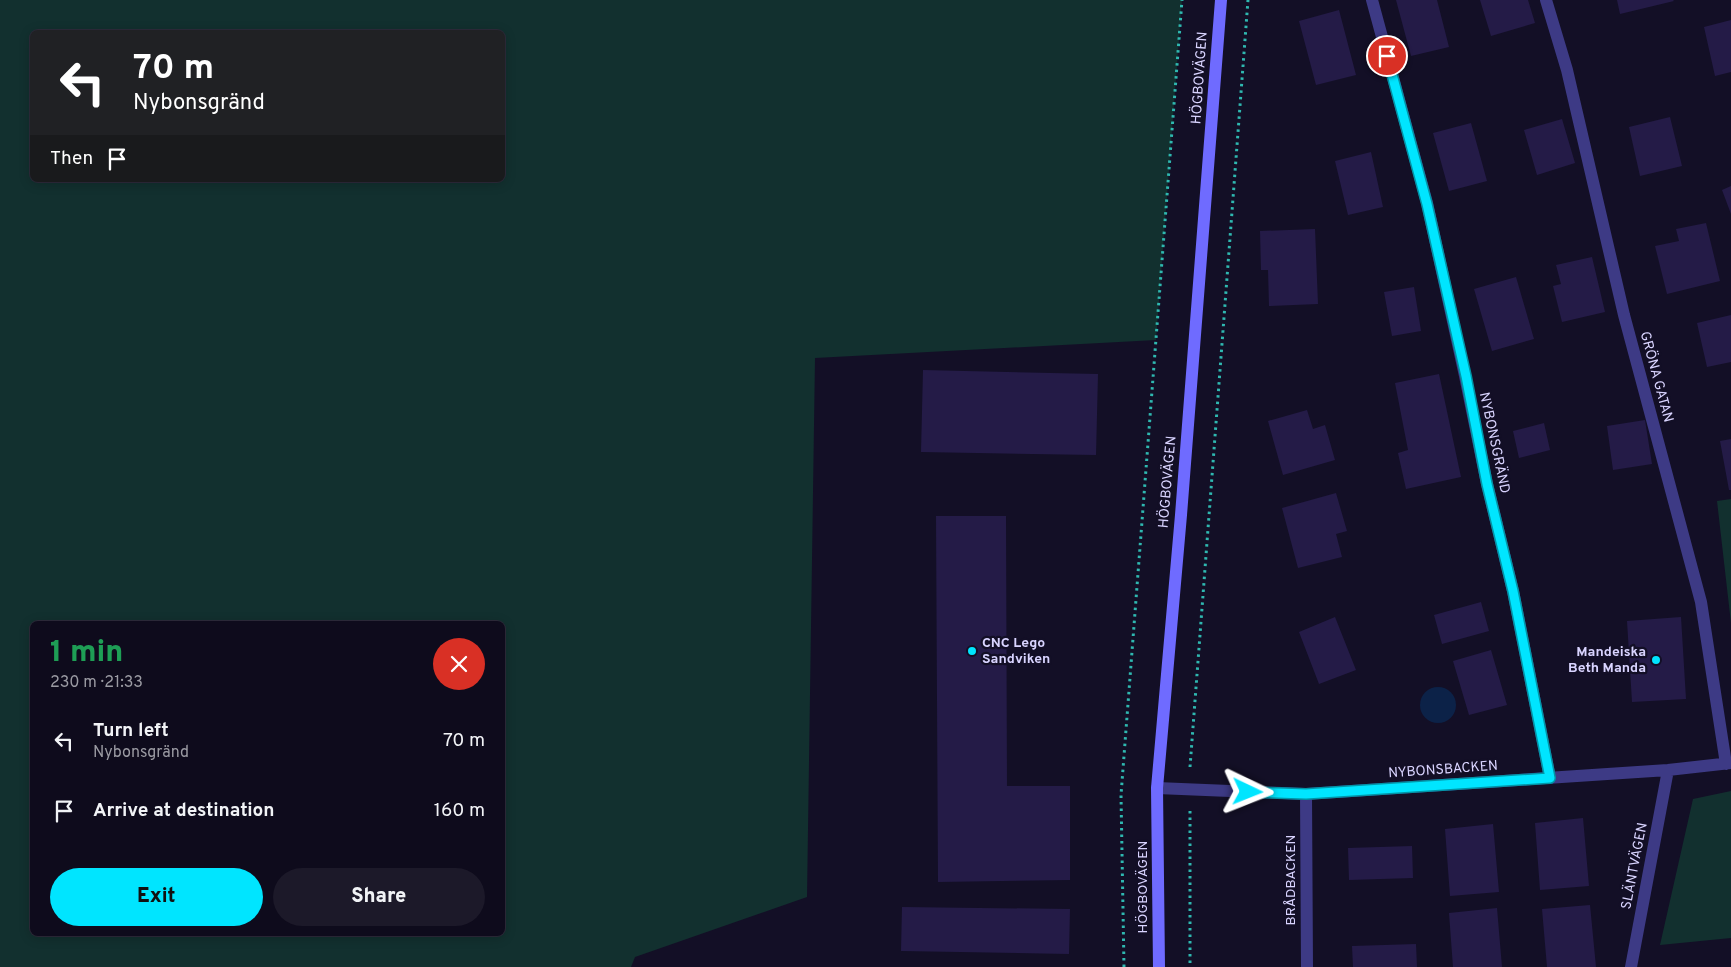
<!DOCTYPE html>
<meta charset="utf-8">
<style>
body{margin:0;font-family:Overpass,sans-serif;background:#1c1929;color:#f1f3f6;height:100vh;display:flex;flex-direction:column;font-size:19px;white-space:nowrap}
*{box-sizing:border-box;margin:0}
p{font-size:16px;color:#9b9ba3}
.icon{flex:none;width:28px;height:28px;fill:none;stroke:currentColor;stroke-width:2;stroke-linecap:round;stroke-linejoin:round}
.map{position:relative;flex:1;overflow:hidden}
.panel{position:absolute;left:30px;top:621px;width:475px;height:315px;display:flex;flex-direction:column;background:#0e0b1c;border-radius:8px;box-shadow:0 2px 12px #0003,0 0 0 1px #2e2b3b}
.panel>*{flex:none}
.hud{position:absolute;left:30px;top:30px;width:475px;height:152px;border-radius:8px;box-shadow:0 2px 12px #0003,0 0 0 1px #2e2b3b;background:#202124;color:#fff;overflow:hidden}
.pin{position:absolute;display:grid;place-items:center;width:42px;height:42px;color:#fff;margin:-21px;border:2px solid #fff;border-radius:50%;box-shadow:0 1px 5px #0007}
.me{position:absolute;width:55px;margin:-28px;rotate:92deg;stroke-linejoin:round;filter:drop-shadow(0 0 4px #0008)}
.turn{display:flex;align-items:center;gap:18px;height:105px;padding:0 20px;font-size:22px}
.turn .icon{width:65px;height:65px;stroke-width:2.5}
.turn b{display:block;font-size:35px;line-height:42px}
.then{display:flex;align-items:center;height:48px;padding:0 20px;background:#0003;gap:10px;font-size:19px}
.round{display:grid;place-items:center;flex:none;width:52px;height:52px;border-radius:26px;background:#1c1929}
.summary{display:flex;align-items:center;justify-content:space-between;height:85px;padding:0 20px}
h1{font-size:30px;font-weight:800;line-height:38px;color:#1e9e55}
.cta{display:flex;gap:10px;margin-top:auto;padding:10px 20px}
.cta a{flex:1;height:58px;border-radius:30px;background:#00e5ff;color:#111;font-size:20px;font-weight:800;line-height:58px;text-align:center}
.cta a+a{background:#1c1929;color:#f1f3f6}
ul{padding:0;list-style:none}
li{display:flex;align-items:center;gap:15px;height:70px;padding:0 20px}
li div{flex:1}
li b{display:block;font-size:19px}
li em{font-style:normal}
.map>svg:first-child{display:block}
</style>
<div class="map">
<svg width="1731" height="967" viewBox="0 0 1731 967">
<rect width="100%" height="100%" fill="#130f26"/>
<path fill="#12302f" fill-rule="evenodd" d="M0,0H1182L1156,340L815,358L807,897L635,957L631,967H0ZM32,32H502V180H32ZM32,624H502V934H32Z
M1731,499V623L1717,501Z
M1731,791V938L1660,945L1693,799Z"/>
<path fill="#0c2248" d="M1420 705a18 18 0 1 1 36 0a18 18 0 1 1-36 0Z"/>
<path fill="#241b47" d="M1396,0H1437L1449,47L1411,56Z
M1480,0H1528L1535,23L1491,36Z
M1617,0H1673L1674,1L1620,14Z
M1339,10L1356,75L1316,85L1299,21Z
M1731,20V72L1715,76L1704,27Z
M1670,117L1682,166L1640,176L1629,127Z
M1562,119L1575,163L1537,175L1524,130Z
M1471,123L1487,181L1449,191L1433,133Z
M1371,152L1383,207L1348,215L1335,161Z
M1731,186V214L1722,190Z
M1706,223L1720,281L1667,294L1655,246L1679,241L1676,229Z
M1315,229L1318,304L1269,306L1268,270H1261L1260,231Z
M1592,257L1605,312L1562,322L1553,286L1561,284L1556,265Z
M1516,277L1534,339L1492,351L1474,289Z
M1414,287L1421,331L1392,336L1384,292Z
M1731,315V362L1707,367L1697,323Z
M923,370L1098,374L1096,455L921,452Z
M1439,374L1461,477L1406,489L1398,453L1408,450L1395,383Z
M1307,410L1313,429L1325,425L1335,460L1283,475L1268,421Z
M1645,420L1652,464L1613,470L1607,426Z
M1544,423L1550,450L1519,458L1513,431Z
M1731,439V490H1729L1720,441Z
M1336,493L1347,531L1336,534L1342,557L1298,568L1282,508Z
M936,516H1006L1007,786H1070V880L938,882Z
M1481,602L1489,631L1442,644L1434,615Z
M1335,617L1356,670L1319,684L1299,632Z
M1681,617L1686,699L1632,702L1627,621Z
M1491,650L1507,705L1469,715L1453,661Z
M1583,818L1589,886L1540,890L1535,823Z
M1493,824L1499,892L1450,896L1445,829Z
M1412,846L1413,878L1349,880L1348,848Z
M1590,905L1596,967H1547L1542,909Z
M902,907L1070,909L1069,954L901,951Z
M1497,908L1502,967H1453L1449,913Z
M1416,944L1417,967H1353L1352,946Z"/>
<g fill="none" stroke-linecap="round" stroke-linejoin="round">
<path stroke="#2fb8b0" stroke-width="3" stroke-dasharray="2.5 4" stroke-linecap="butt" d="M1190,767L1248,0
M1190,811V967
M1124,967L1121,795L1182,0"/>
<path stroke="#3d3a85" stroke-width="12" d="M1372,0L1427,203L1465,376L1487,484L1513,591L1550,778
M1546,0L1567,70L1624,315L1701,602L1726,764
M1157,788L1306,794L1668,770L1731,763
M1306,794L1307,967
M1631,967L1668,770"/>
<path stroke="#6f6bff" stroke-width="12" d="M1159,967L1157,788L1181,515L1221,0"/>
</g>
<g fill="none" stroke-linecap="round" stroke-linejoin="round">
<g stroke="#0095a6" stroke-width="12">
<path id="route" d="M1248,792L1306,794L1550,778L1513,591L1487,484L1466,376L1427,204L1387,56"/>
</g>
<use href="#route" stroke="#00e5ff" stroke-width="9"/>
</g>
<g fill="#00e5ff" stroke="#130f26" stroke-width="2">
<circle cx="972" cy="651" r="5"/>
<circle cx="1656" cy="660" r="5"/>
</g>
<g text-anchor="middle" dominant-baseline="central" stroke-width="4.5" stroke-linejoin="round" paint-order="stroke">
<g font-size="14" fill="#d9d4ff" stroke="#130f26">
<text transform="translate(1200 78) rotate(-86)">HÖGBOVÄGEN</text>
<text transform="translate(1656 377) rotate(75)">GRÖNA GATAN</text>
<text transform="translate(1494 443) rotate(78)">NYBONSGRÄND</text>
<text transform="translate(1168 482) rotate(-85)">HÖGBOVÄGEN</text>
<text transform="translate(1443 770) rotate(-4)">NYBONSBACKEN</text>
<text transform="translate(1635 866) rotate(-79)">SLÄNTVÄGEN</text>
<text transform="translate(1291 880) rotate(-90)">BRÅDBACKEN</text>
<text transform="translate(1143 887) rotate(-90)">HÖGBOVÄGEN</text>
</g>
<g font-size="14" font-weight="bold" fill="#d9d4ff" stroke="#130f26" text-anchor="start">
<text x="982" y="643">CNC Lego<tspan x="982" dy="16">Sandviken</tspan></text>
<text x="1646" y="652" text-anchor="end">Mandeiska<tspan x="1646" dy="16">Beth Manda</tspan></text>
</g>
</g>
</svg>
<div class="pin" style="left:1387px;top:56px;background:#d93025"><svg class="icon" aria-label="arrive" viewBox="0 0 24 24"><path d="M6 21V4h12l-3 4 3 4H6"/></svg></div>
<svg class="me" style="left:1248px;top:792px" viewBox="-20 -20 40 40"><path d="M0-17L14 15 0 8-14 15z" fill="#00e5ff" stroke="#fff" stroke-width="4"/></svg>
<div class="hud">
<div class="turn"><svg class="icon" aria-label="left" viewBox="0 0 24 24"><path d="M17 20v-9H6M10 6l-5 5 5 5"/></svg><div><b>70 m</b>Nybonsgränd</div></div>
<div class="then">Then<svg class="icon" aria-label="arrive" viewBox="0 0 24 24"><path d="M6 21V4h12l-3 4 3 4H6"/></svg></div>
</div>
<section class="panel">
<div class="summary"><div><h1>1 min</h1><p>230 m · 21:33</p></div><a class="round" style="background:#d93025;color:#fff"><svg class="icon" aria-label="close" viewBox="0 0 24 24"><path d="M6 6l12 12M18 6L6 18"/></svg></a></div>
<ul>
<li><svg class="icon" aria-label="left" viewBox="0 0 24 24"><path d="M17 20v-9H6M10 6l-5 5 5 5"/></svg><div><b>Turn left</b><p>Nybonsgränd</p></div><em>70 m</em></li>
<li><svg class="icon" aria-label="arrive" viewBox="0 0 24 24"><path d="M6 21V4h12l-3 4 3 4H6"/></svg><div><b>Arrive at destination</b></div><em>160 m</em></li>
</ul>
<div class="cta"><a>Exit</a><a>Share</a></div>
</section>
</div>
